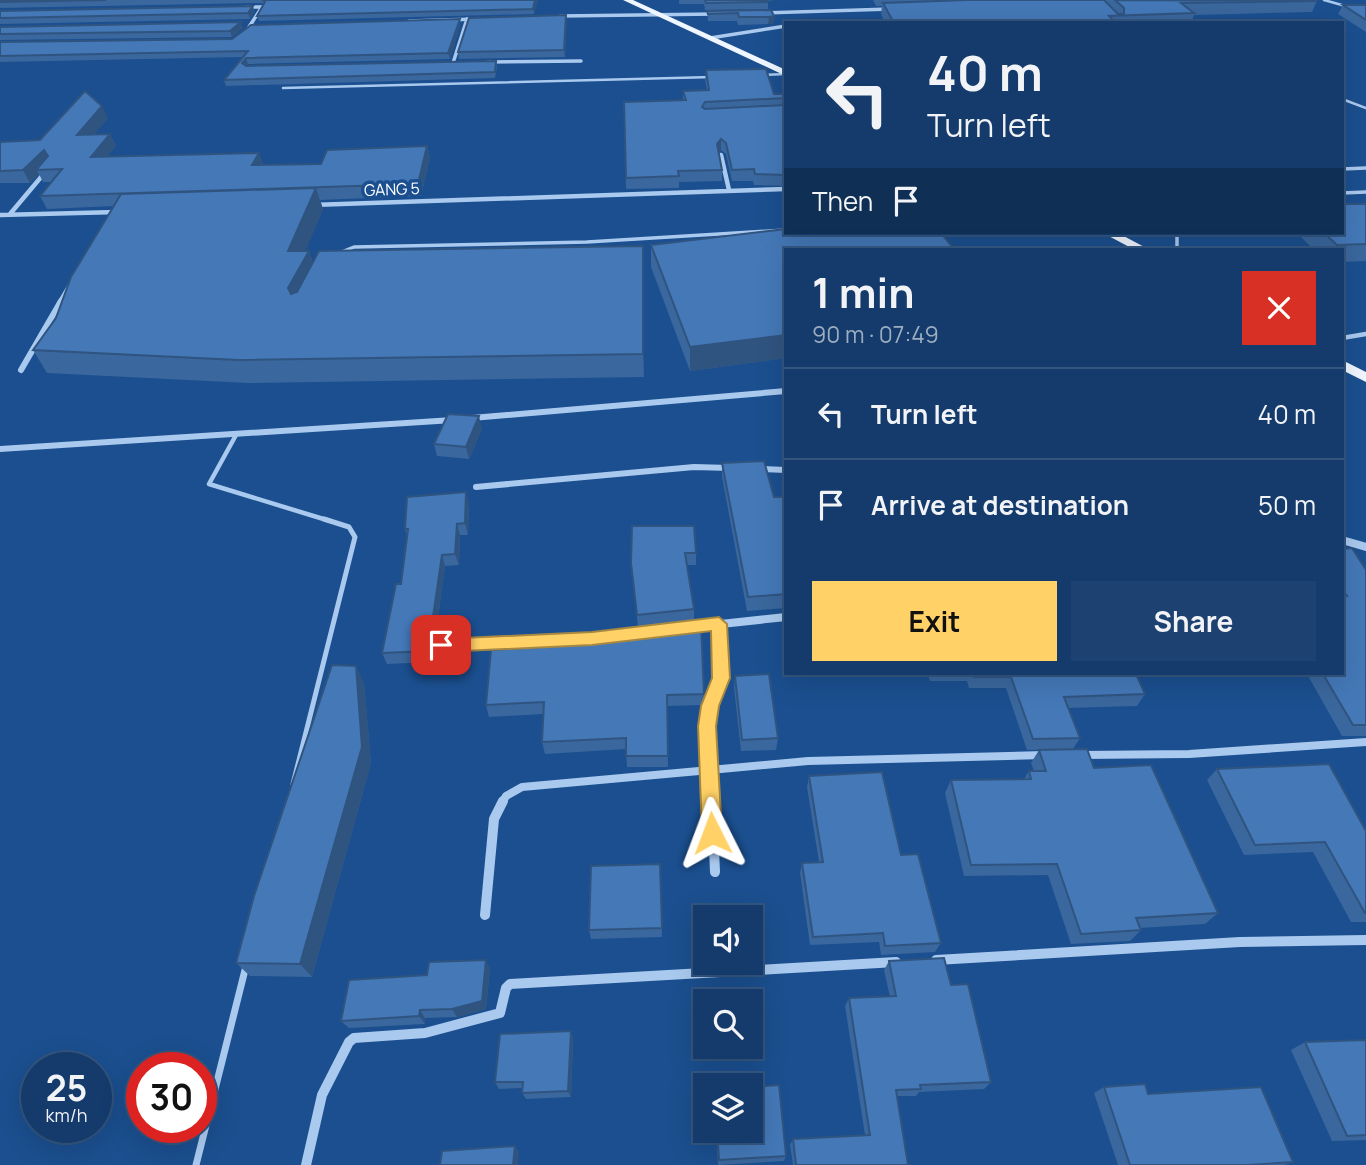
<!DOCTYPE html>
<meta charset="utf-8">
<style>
body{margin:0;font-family:Manrope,sans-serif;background:#1d4271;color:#f1f3f6;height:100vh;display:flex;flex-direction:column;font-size:26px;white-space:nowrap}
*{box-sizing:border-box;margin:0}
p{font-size:23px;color:#9dadc1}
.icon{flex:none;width:38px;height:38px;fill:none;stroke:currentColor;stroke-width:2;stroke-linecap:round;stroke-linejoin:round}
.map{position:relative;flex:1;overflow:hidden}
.sheet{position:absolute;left:784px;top:248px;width:560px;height:427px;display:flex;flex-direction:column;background:#143b6b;border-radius:0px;box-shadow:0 7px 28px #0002,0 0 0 2px #33557e}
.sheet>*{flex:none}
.hud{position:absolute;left:784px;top:21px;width:560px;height:214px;border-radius:0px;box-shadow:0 7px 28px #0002,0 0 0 2px #33557e;background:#143b6b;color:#f1f3f6;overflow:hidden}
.fabs{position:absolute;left:693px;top:905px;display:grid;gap:14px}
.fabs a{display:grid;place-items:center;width:70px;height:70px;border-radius:0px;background:#143b6b;box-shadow:0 7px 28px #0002,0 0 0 2px #33557e;font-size:35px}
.speed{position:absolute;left:21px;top:1052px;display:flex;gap:14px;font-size:35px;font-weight:700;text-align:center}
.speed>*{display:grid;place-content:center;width:91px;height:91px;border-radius:50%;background:#143b6b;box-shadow:0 7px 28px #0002,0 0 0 2px #33557e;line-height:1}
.speed small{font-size:18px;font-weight:400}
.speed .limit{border:10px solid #d22;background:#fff;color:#111}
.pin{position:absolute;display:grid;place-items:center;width:60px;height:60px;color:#fff;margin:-30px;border-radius:14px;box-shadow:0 4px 10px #0006}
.me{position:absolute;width:77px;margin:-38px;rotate:357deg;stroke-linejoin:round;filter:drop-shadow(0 0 5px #0008)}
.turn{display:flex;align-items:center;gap:24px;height:147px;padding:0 28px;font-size:32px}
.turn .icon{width:91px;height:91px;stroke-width:2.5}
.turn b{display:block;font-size:49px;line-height:60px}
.then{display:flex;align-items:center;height:66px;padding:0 28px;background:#0003;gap:14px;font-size:26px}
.round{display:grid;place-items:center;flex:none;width:74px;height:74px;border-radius:0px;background:#1d4271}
.headline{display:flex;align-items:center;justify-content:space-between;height:119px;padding:0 28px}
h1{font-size:42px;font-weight:700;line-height:52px}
.primary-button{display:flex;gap:14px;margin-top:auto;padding:14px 28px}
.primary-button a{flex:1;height:80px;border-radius:0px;background:#ffd166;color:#111;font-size:28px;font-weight:700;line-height:80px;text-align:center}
.primary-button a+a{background:#1d4271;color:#f1f3f6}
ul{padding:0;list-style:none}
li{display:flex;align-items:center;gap:21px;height:91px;padding:0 28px;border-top:2px solid #33557e}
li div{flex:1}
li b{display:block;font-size:26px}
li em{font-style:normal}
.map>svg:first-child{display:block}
</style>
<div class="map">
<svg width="1366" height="1165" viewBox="0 0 1366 1165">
<rect width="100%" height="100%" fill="#1b4f8f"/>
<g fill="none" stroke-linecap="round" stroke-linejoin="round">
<path stroke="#a9c9ee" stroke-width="2.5" d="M1324,0L1349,7
M761,75L786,74
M283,88L713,77
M1342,99L1366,108"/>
<path stroke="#a9c9ee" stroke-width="3.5" d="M1342,169L1366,168
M1342,193L1366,192
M1177,233V250
M339,253L354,247L587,242L786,230"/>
<path stroke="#a9c9ee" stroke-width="4.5" d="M1342,338L1366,334
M236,435L209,484L330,521"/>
<path stroke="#a9c9ee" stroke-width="5" d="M293,784L355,537L349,527L324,519"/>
<path stroke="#a9c9ee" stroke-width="7" d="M196,1165L246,966"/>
<path stroke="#a9c9ee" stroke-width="3.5" d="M246,7H262L247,30
M763,13L891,9
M560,16L716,14
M409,21L478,19
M710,38L786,26
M488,62L581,61
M453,63L467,19"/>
<path stroke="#a9c9ee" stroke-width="4.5" d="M721,155L729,190
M312,205L786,189
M10,214L47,170
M0,215L118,212
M60,302L70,285"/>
<path stroke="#a9c9ee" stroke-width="6" d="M21,370L61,301
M472,418L786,391
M0,449L453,420
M760,469L786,470
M476,487L694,467L730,468"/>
<path stroke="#a9c9ee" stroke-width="8" d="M1342,540L1366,547
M693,627L786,617
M441,645L615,637
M1080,755L1189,754L1366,742
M502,803L506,796L522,787L710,770L707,726L710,706L721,678L719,624
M712,803L710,770L808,761L1044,755"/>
<path stroke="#a9c9ee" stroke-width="10" d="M712,801L715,872
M485,915L494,819L503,801
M936,960L1240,942L1366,940
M306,1165L322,1095L349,1042L354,1038L425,1033L500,1013L506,988L510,984L896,962"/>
<path fill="#f0f6ff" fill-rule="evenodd" d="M623,0H633L786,70V76Z
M1103,233H1118L1150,250H1135Z
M1342,360L1366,372V382L1342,370Z"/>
</g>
<path fill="#3a679d" d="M0,0H538L534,14L259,21L257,16L263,4L262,3L0,8Z
M679,0H774L768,1V9L705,10L704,4H679Z
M873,0H1316L1317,1L1312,12L1194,15L1191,23H885L881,14L882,6H876Z
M1343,5H1366V32L1338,14Z
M253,6L254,12L250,19L0,24V11Z
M707,11L774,16L773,24L738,25L737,21H708Z
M566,15L565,57L459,59L458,52Z
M460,25L450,59L248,64L246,66L496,61L497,67L495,78L226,86L224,80L243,57L0,62V42L232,39Z
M0,27L243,28L232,37L0,40Z
M706,70L786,98V186L754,185L753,181H732L726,154L721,150L718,153L722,170V181L679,182V188L626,189L624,102L683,100V91L707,90L705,80Z
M108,118L94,134H110L116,146L107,156L263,165L321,164L427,146L430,158L421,196L320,200L323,209L305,251H309L313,263L644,268V377L248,383L47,373L33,350L56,318L114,206L47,209L40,196L51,182H43L39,174L30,183H0V142L40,140Z
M1366,204V261L1342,262V250H1314L1297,233H1342Z
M651,245L786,250V358L690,371L651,267Z
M482,429L469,459L437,456L434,444Z
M722,463L774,497H786V608L747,611L722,477Z
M469,503L468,535H460L459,565L445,566L432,662L387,664L382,653L401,584L407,536L405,529Z
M632,526L696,553V565H687L694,609V621L638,627L631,563Z
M1342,549L1366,570V736H1342L1307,674H1342Z
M639,634L704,694L703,705L667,706L668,767H627L626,749L545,754L542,742L543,714L489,717L486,705L605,643Z
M928,674H1136L1145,694L1137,706L1068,708L1080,738L1073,749L1027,750L1006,688H969L967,681H930Z
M735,676L778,738L776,750L741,751L734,688Z
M364,683L371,763L312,977L250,976L236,963Z
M1039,750L1094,768L1218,913L1205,924L1140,928L1141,930L1130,941L1071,944L1048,875L964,876L945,793L951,780L1024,779L1029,771H1034L1031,763Z
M1217,769L1366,831V922H1351L1313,852L1244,855L1207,780Z
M809,776L901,855L941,943L935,952L881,955L879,942L810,945L800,873L802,863L819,862L807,787Z
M660,864L662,937L591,939L589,930Z
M889,961L951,985L991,1082L984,1089L919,1092L916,1096H897L908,1165H793L790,1145L793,1139L865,1135L845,1006L849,998L890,997L884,970Z
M490,968L486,1009L457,1017L425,1018V1024L349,1028L341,1021L427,975Z
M571,1031L573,1039L571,1097L526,1099L522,1093V1088L499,1089L495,1082Z
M1366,1040V1140L1332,1141L1291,1050L1305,1042Z
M1104,1087L1148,1094L1293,1162L1284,1165H1118L1094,1093Z
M716,1130H751L786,1156L784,1161L718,1165Z"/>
<path fill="#305480" d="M535,0H538L534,14L533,9Z
M253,6L254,12L250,19L248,13Z
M566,15L567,22L565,57L564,50Z
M774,16L773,24H768L769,17Z
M460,19V25L450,59L448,53Z
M241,22L243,28L232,37L230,31Z
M246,58L248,64L244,69L242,63Z
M102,106L108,118L83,147L77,135Z
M110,134L116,146L97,169L91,157Z
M721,139V150L716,155L717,144Z
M427,146L430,158L421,196L418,184Z
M44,150L50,162L36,170L39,174L30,183L23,170Z
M259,153L264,165H252Z
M316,188L323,209L296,274L288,251Z
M643,246L644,268V377L643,354Z
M309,251L316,273L297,310L288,288Z
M786,335V358L690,371V347Z
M479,416L482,429L469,459L466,447Z
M466,492L469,503L468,535L465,523Z
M457,524L460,535L459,565L455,554Z
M442,555L445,566L432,662L428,651Z
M356,666L364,683L371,763L312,977L300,964Z
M486,960L490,968L486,1009L457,1017L452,1009Z
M420,1010L425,1018V1024L419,1016Z
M571,1031L573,1039L571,1097L568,1091Z
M515,1146L519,1151L518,1165H513Z"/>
<path fill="#4478b7" stroke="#305480" stroke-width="2" d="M0,0H106L0,2Z
M263,0H535L533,9L257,16L265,2Z
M705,0H768V2L706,3Z
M967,0H1104L1118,14H1124V8L1115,0L1317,1L1181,3L1194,13L1109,16L1116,23H894L883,3Z
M1343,5H1366V20Z
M253,6L248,13L0,18V11Z
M771,10L774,16L769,17H739L738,13L708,14L707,11Z
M566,15L564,50L458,52L469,18Z
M460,19L448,53L246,58L242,63L246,66L496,61L495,72L224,80L248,51L0,56V42L232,39L251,25Z
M241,22L230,31L0,34V27Z
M766,69L774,94H784L786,98L705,102L702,107L705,109L786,105V175L755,174L754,169L732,170L726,143L721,139L717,144L722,170L678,171L679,176L626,178L624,102L686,100L683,91L709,90L706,70Z
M85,91L102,106L77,135L110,134L91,157L259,153L252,165L321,164L327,150L427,146L418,184L40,196L62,169L36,170L48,156L44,150L23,170L0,171V142L40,140Z
M316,188L288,251H309L288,288L291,294L297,292L319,251L643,246V354L238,360L33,350L56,318L71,277L121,194Z
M1342,204H1366V244L1337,245L1324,233H1342Z
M786,229V233H941L955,250H786V335L690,347L651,245Z
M448,414L479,416L466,447L434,444Z
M764,461L774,497H786V552H784L786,560V594L748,597L722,463Z
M466,492L465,523L457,524L455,554L442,555L428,651L382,653L396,584H401L408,529H405L407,497Z
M632,526H694L696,553H685L694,609L637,615L631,563Z
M1352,548L1366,570V725H1353L1323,674H1342V597L1347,596L1342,589V549Z
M701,623L704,694L667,695L668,756H626V738L542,742L544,702L486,705L491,650L605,643V636L640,634L639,628Z
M332,665L356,666L362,747L300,964L236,963L254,896Z
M769,674L778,738L742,740L735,676Z
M973,674H1136L1145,694L1064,697L1080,738L1033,739L1011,677H974Z
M1087,749L1094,768L1151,765L1218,913L1136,918L1141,930L1081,934L1057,864L971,865L951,780L1031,779L1029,771H1046L1039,750Z
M1329,764L1366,831V913H1365L1325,842L1255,845L1217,769Z
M882,772L901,855L918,854L941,943L885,946L883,933L813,937L802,863L823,862L809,776Z
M660,864L662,928L589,930L591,866Z
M944,958L951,985L968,984L991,1082L920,1085L921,1089L896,1090L908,1165H796L793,1139L870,1135L849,998L896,996L889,961Z
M486,960L482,1001L452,1009L420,1010L419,1016L341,1021L349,980L427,975L429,962Z
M571,1031L568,1091L522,1093L523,1082H495L500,1034Z
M1366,1040V1135L1347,1136L1305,1042Z
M1145,1084L1148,1094L1261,1087L1293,1162L1248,1165H1130L1104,1087Z
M779,1085L786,1156L719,1160L717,1130H751V1087Z
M515,1146L513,1165H440L442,1151Z"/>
<path fill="#ffd166" stroke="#a68842" stroke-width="2" d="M719,617L727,624L730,678L719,706L716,726L722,833L719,840L712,842L705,840L702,833L698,726L701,706L712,678L711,631L592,645L441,652L433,645L441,639L592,632Z"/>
<g text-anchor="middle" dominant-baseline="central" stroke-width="7" stroke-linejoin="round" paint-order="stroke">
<g font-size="16" fill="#fff" stroke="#1b4f8f">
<text transform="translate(392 189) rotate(-2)">GANG 5</text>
</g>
</g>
</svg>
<div class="fabs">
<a><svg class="icon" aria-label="sound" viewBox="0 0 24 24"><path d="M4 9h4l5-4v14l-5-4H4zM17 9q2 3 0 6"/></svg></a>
<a><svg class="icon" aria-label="search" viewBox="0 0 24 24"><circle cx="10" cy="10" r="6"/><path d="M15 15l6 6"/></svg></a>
<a><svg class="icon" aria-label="layers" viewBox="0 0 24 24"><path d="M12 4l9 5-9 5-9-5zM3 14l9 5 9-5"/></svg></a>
</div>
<div class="speed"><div>25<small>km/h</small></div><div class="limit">30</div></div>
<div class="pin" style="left:441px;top:645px;background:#d93025"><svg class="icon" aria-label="arrive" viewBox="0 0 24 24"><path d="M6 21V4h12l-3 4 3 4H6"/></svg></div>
<svg class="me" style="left:712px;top:833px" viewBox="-20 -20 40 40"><path d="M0-17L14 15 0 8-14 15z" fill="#ffd166" stroke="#fff" stroke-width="4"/></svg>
<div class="hud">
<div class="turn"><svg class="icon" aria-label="left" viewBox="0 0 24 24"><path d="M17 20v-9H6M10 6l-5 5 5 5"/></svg><div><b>40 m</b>Turn left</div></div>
<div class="then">Then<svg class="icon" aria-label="arrive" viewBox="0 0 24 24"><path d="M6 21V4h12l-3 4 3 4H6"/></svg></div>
</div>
<section class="sheet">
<div class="headline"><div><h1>1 min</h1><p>90 m · 07:49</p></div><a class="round" style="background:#d93025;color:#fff"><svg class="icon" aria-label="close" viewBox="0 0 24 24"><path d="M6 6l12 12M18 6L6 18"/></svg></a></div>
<ul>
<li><svg class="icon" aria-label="left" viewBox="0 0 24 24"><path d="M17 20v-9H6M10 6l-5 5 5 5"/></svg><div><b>Turn left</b></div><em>40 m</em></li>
<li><svg class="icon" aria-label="arrive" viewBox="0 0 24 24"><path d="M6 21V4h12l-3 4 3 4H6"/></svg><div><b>Arrive at destination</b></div><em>50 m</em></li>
</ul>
<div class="primary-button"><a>Exit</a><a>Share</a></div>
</section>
</div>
